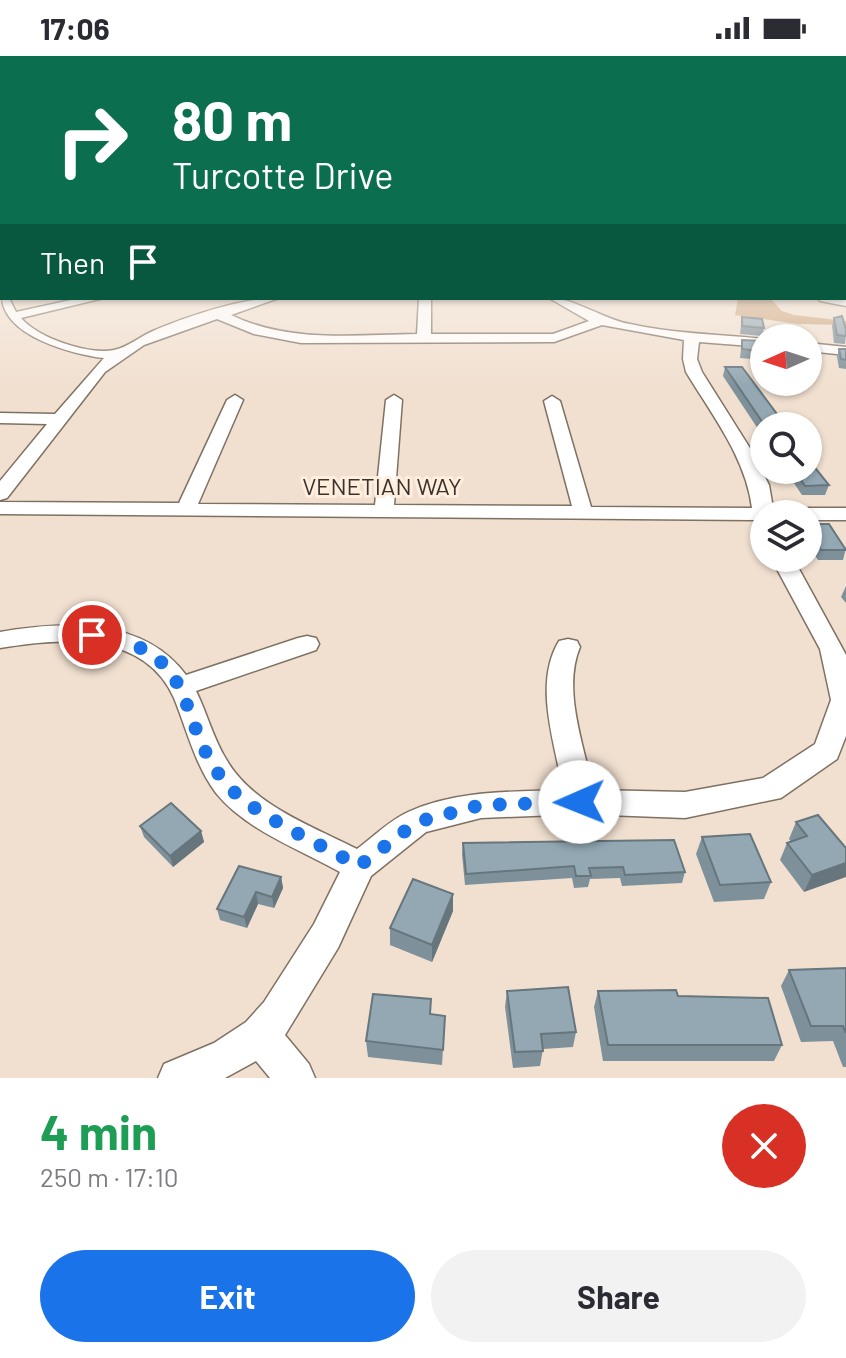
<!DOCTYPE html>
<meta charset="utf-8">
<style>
body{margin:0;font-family:Barlow,sans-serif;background:#f2f2f3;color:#2b2b33;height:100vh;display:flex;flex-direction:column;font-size:30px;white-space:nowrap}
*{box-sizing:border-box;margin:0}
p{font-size:26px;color:#7c7c81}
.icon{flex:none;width:44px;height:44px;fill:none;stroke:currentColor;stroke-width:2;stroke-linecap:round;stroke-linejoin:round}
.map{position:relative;height:1022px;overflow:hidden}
.side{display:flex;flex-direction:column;background:#fff;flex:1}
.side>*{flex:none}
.guide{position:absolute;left:0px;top:0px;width:846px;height:244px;box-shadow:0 2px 6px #0004;background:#0b6e4f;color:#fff;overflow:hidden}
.needle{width:52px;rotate:267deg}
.buttons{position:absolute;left:750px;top:268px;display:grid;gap:16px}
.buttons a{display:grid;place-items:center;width:72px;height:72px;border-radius:50%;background:#fff;box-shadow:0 2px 6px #0004;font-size:40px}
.pin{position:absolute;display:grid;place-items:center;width:68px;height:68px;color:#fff;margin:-34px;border:4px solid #fff;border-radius:50%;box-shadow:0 2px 8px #0007}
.me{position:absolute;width:88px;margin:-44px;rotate:269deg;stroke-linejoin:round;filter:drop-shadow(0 0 6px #0008)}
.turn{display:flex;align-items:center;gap:28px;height:168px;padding:0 40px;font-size:36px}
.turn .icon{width:104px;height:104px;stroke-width:2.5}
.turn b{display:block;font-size:56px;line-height:68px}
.then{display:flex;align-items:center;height:76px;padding:0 40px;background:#0003;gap:16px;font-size:30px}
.round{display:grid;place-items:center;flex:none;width:84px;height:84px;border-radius:42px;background:#f2f2f3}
.overview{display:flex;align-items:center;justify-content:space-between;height:136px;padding:0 40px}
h1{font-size:48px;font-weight:700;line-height:60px;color:#1e9e55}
.action{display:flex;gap:16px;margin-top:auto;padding:16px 40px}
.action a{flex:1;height:92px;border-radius:48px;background:#1a73e8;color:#fff;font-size:32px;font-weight:700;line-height:92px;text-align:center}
.action a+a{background:#f2f2f3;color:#2b2b33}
.status{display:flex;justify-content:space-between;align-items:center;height:56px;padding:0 40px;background:#fff;direction:ltr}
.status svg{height:22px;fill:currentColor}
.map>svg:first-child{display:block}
</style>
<div class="status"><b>17:06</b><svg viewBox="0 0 49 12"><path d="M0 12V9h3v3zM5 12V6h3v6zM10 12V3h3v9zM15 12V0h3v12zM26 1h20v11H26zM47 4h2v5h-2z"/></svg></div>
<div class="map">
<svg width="846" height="1022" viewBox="0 0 846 1022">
<rect width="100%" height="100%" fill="#f1e0d0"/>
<path fill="#cea67f" d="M738,242H770L782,255L794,259L846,265V269L798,268L735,259Z"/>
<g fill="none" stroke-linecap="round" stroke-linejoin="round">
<g stroke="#7f7162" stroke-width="3">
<path id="minor" d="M844,189H846V194H844Z
M2,238V242H9L16,256L80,242H104L21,262C38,282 88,299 114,294C126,292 141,280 153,275C188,260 242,242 279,242L231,259C289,287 354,279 417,278L419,242H431V278H553L589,265L549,242C575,242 602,263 630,268C674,278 719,278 764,283V291L699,286L697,303L702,316L753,397L769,429L774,458H764V471L757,469L754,464L0,458V446L179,447L227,344L235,339L243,344L198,448L375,449L386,344L394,339L402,344L394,449L572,450L544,345L552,340L560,345L591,451L752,452C746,402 712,359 686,316L683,303L684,284L602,269L554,286L301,287L254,278L217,263L144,289L105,316L7,442L0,444V425L47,368L0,367V357L55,358L104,302C77,299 0,281 2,238Z
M818,242H846V250L820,245Z
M808,287L846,291V299L808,295Z
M808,452H846V464H808V458H798Z
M771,502H793L846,599V680L837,703L781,742L685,762L580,758L481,762L426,776L371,820L338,892L285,979L309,1008L315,1022H270L256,1005L225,1022H158L164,1008L214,987L246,966L264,946L314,868L340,816C299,793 246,774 216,737C195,709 187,674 174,642C144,574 60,582 0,592V576C64,565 143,561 186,619L298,582L307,580L316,582L319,588L316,594L196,635C207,657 213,682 226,703C252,749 312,770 357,793C373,781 390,764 408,756C456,734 512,736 563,734C555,687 533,628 559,585L568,583L577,585L580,591C562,634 584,689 593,734L685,736L763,722L815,688L831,644L820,593Z"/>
</g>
<use href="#minor" fill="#fff" fill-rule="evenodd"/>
</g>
<path fill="#7e909a" d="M742,261L764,272L762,280L740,278Z
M834,262L846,280L845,288L834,287L832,270Z
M742,284L764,285V304L740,302Z
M839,293H846V313L839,312L837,301Z
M725,311L780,362L764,370V382L723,320Z
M785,414H808L829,429L825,439H802Z
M812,468L846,492L843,504H818L808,489L810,480L809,478Z
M846,530V547L841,541Z
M796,766L846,792L804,836L780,804L787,787L791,786L789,783Z
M140,770L201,775L204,786L173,811L144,781Z
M702,781L771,826L764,843L714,846L696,798Z
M463,787L685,816L682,827L622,830L620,822L590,823L588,831L574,832L572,822L465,829L462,798Z
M281,821L283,832L274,852L258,848L247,872L220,864L217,853Z
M453,838V855L432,906L390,889V872Z
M846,912V1011H843L833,985L801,986L781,930L789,914Z
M507,935L576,976L573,991L543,993L540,1010L513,1012L505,951Z
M598,935L678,940L782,989L774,1005H603L594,951Z
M431,943V958L445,960L442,1009L368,1001L366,985Z"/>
<path fill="#67767d" d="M201,775L204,786L173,811L170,800Z
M846,807V821L804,836L812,819Z
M281,821L283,832L274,852L272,841Z
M256,836L258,848L247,872L244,861Z
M453,838V855L432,906V889Z"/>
<path fill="#93a8b3" stroke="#67767d" stroke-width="2" d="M842,260L846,274V280L837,279L834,262Z
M742,261L762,263L764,272L742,270Z
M742,284L764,285V296L742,293Z
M839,293H846V304L841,303Z
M725,311H742L780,362L786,361L793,370H765Z
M808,403L829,429L805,430L794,414H808Z
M812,468H829L846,494H821L811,478H819Z
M171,747L201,775L170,800L140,770Z
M818,759L846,792V807L812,819L787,787L807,780L796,766Z
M750,778L771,826L720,829L702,781Z
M674,784L685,816L625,819L623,811L589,812L591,820H576L574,810L466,818L463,787Z
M239,810L281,821L272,841L256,836L244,861L217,853Z
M413,823L453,838L432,889L390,872Z
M846,912V977L843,970H811L789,914Z
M568,931L576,976L541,978L543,995L515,996L507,935Z
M676,934L678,940L768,942L782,989H608L598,935Z
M373,938L431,943L430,958L445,960L443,994L366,985Z"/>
<linearGradient id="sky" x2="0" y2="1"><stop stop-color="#8fa1b1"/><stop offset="0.57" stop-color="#f9f1ea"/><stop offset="1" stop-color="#f9f1ea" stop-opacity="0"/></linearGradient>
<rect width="846" height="332" fill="url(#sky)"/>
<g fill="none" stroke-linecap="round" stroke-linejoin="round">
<path stroke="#1a73e8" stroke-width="14" stroke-dasharray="0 25.2" d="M92,579C206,593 172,668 229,731C256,760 324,790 359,810L417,766L481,749L580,746"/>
</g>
<g text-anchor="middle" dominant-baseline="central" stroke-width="6" stroke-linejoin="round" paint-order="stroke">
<g font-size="24" fill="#3a332d" stroke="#fed">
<text x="382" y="429">VENETIAN WAY</text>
</g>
</g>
</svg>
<div class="buttons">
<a><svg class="needle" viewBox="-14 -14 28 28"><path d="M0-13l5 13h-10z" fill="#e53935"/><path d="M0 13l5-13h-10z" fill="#7c7c81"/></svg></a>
<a><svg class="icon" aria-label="search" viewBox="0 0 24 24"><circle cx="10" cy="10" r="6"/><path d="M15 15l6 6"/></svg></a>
<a><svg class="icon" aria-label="layers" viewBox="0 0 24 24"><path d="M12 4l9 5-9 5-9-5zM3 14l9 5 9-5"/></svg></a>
</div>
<div class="pin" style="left:92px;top:579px;background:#d93025"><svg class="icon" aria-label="arrive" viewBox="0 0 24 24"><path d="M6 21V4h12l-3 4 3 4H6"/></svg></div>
<svg class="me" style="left:580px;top:746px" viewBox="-20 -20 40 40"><circle r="19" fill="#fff"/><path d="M0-13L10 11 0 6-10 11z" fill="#1a73e8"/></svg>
<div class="guide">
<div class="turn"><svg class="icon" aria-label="right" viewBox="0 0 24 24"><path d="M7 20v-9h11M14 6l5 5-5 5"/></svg><div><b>80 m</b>Turcotte Drive</div></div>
<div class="then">Then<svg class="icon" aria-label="arrive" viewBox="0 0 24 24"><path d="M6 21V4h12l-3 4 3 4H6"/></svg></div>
</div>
</div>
<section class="side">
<div class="overview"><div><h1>4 min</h1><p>250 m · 17:10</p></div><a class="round" style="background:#d93025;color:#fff"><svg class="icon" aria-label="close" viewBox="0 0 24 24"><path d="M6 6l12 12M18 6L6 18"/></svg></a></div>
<div class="action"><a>Exit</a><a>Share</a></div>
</section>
